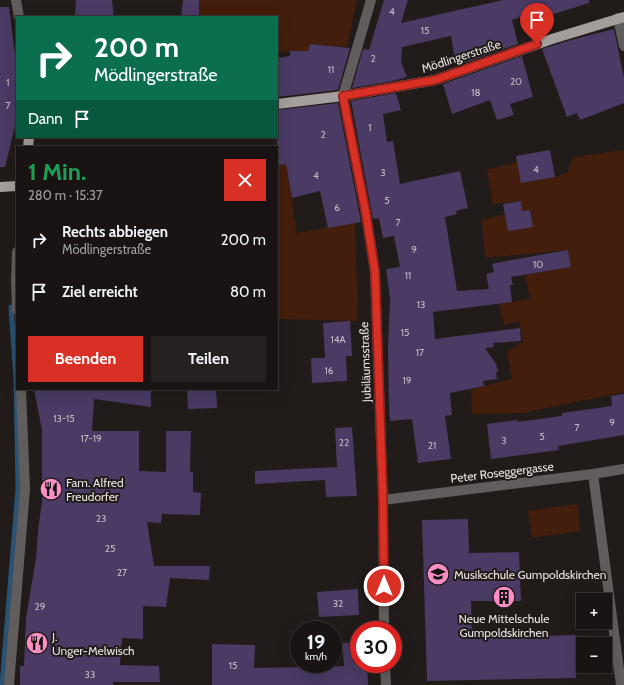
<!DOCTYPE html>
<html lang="de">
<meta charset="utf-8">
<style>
body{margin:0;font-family:Cabin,sans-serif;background:#262121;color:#f1f3f6;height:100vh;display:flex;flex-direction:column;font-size:15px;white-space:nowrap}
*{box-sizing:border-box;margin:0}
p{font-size:13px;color:#9f9ea0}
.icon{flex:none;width:22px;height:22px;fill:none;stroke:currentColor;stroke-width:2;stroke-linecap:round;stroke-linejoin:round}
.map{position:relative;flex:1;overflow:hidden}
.sheet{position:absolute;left:16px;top:146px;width:262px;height:244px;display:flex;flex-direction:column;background:#191413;border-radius:0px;box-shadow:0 4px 16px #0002,0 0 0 1px #373333}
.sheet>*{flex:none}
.top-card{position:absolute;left:16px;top:16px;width:262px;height:122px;border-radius:0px;box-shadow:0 4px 16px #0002,0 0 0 1px #373333;background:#0b6e4f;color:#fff;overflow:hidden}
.controls{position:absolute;left:576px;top:593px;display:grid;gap:8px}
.controls a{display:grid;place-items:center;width:36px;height:36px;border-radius:0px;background:#191413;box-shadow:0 4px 16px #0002,0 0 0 1px #373333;font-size:20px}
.speed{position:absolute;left:290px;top:621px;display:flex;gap:8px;font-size:20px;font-weight:700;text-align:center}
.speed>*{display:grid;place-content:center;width:52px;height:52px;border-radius:50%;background:#191413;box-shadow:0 4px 16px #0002,0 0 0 1px #373333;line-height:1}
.speed small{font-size:10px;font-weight:400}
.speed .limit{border:6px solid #d22;background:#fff;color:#111}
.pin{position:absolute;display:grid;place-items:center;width:34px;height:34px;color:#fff;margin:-41px -17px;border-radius:50% 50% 50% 0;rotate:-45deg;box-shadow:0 0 4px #0007}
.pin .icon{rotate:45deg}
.me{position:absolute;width:44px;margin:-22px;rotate:0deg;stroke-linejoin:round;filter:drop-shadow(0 0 3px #0008)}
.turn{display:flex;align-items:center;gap:14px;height:84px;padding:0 12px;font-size:18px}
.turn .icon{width:52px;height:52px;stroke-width:2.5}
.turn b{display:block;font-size:28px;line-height:34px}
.then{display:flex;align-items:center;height:38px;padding:0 12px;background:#0003;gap:8px;font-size:15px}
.round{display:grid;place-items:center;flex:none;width:42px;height:42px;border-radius:0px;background:#262121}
.headline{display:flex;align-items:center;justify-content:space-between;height:68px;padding:0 12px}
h1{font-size:24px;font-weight:800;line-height:30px;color:#1e9e55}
.primary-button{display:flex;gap:8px;margin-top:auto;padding:8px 12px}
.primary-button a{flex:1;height:46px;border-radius:0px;background:#d93025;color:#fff;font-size:16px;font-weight:800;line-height:46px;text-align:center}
.primary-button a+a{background:#262121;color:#f1f3f6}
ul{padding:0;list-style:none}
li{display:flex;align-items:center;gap:12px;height:52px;padding:0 12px}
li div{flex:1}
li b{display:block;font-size:15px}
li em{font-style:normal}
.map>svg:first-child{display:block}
</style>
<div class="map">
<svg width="624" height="685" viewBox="0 0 624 685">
<rect width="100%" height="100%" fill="#211b19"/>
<path fill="#441e0c" d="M199,0H357L347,47L310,44L308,51L277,52V17H199Z
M624,150V392L523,413L472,414L471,389L512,379L507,352L523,342L519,321L504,325L499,304L530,299L525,275L571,267L568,250L485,258L482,220L505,214L508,231L533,226L530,210L522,211L520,201L493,204L487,170L517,162L522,183L555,177L567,173L574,157Z
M286,164L292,198L296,233L355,223L358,321L277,319V165Z
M577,504L580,531L532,538L528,511Z"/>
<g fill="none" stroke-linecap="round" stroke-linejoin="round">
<path stroke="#2a5273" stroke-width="5" d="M2,685L18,489L16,378L11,307"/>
</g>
<path fill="#4a3a64" d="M76,0H112L114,17H75Z
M183,0H199V17H181Z
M384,0H408L401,23L503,0H589V3L531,21L529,14L512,20L518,44L456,66L451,36L402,47L401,62L407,77L393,81L352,88L363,49L369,50Z
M0,7H9L17,71V118L5,167H0Z
M614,29L624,78V103L580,120L577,113L567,117L542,49L571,40Z
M310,44L350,48L338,90L277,97V58L290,56V51H308Z
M522,56L533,97L510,104L514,115L497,120L490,100L452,114L443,84Z
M396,93L401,110L383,114L387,142L393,141L400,184L460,171L468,208L456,211L457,214L445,217L457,291L489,289L486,274L494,272L492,264L506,261L568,250L571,267L511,277L513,285H510L512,302L433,312L435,339L520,328L521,341L493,343L494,347L485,348L496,364L498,371L496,373L497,379L483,381L484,386L450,393L452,415L445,416L451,459L418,463L412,419L390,421L389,404L388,349L390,299L386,269L400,267L394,236L383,238L379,218L373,219L351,101Z
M338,103L361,222L328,228L320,191L292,198L286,164L277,165V110Z
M550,150L555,177L521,183L516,156Z
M521,201L522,211L530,210L533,227L508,231L503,204Z
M350,321L352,356H346L347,381L312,383L311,358H325L323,323Z
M34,389H151V407L94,399L92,431H139V471L166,472V431H191L190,472H193V492L201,493L200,515L162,514L161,523L147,522L154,566H210L209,580L170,578L166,607L143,606V639L122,638L120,665L159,666L160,682H113V685H20V666H24L26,618L36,558L38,530L42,502V430Z
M187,389H216L217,408L188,409Z
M624,394V435L558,446L559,450L491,459L487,424L517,420V422L562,416V413L612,406L611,396Z
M352,427L357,496L326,497L325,480L255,484V471L337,467L335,428Z
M468,519L469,553L519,552L521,601H471L472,638L575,635L576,678L427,681L422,520Z
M358,589L359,615L319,617L317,592Z
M359,642V665L367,664L368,685H212V644L255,645L254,668L308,667V668L344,666L342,643Z"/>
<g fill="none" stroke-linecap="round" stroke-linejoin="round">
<path stroke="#605d5c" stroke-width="10" d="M16,0L19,17
M371,0L343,96L366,214L375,272L383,500L384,630
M618,18L624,46
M17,252L16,280L17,310
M593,474L621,685
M383,500L593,474L624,469
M385,664L386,685
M9,685L25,489L21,389"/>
<path stroke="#a49e9c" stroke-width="10" d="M277,104L343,96L435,80L552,39L624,17
M28,147L29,137
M0,187L17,186"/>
</g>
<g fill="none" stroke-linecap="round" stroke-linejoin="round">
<g stroke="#8d1f18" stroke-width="10">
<path id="route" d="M384,586L383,500L375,272L366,214L343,96L435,80L537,44"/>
</g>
<use href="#route" stroke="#d93025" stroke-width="7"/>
</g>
<defs>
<g id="restaurant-disc" transform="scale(1.15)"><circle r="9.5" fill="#fb8fc5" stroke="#211b19"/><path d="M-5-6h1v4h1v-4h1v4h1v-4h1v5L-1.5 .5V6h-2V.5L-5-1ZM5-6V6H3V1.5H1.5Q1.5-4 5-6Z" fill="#111"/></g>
<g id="school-disc" transform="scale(1.15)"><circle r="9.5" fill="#fb8fc5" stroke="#211b19"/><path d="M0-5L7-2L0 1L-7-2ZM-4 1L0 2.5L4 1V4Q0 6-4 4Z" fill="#111"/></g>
<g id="building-disc" transform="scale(1.15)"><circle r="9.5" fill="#fb8fc5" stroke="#211b19"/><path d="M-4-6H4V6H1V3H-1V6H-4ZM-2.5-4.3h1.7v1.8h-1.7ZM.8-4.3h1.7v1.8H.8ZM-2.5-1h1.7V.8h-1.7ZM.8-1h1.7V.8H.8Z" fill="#111"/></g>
</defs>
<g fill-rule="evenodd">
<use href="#restaurant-disc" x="51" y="489"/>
<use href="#school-disc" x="438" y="574"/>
<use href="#building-disc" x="504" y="597"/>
<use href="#restaurant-disc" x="37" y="643"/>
</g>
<g text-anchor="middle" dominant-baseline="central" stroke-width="4" stroke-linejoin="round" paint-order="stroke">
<g font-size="10" fill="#c1bac3">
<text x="392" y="11">4</text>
<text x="425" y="30">15</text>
<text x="373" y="58">2</text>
<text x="331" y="69">11</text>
<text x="516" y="81">20</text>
<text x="8" y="82">1</text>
<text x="476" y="92">18</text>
<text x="8" y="105">7</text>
<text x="370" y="127">1</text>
<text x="323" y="134">2</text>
<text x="536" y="169">4</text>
<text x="383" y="172">3</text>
<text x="316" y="175">4</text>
<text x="387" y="200">5</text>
<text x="337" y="207">6</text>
<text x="398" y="222">7</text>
<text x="414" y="249">9</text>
<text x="538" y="264">10</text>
<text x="408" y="275">11</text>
<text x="421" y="304">13</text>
<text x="405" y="332">15</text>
<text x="338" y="339">14A</text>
<text x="420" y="352">17</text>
<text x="329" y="370">16</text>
<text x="407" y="380">19</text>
<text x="64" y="418">13-15</text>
<text x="612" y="422">9</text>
<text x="577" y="427">7</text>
<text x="542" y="436">5</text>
<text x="91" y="438">17-19</text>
<text x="504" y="440">3</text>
<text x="344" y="442">22</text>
<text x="432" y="445">21</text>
<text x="101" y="518">23</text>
<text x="110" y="548">25</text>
<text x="122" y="572">27</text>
<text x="338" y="603">32</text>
<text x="40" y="606">29</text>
<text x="233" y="665">15</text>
<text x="90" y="674">33</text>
</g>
<g font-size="12" fill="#e9e5e3" stroke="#211b19">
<text transform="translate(461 56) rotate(-18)">Mödlingerstraße</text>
<text transform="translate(365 362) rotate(-92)">Jubiläumsstraße</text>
<text transform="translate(502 472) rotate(-7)">Peter Roseggergasse</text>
</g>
<g font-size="12" fill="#e9e5e3" stroke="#211b19" text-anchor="start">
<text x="66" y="482">Fam. Alfred<tspan x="66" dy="14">Freudorfer</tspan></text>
<text x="454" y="574">Musikschule Gumpoldskirchen</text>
<text x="504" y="618" text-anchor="middle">Neue Mittelschule<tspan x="504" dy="14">Gumpoldskirchen</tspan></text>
<text x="52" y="636">J.<tspan x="52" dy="14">Unger-Melwisch</tspan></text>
</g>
</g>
</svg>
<div class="controls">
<a>+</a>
<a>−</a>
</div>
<div class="speed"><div>19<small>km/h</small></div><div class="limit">30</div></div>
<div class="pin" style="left:537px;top:44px;background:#d93025"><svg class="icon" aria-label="arrive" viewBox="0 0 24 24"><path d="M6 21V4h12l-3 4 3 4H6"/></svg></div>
<svg class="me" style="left:384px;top:586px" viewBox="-20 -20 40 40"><circle r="17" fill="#d93025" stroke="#fff" stroke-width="3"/><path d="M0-11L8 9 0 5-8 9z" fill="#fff"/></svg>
<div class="top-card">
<div class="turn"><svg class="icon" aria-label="right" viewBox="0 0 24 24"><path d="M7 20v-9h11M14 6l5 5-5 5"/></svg><div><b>200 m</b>Mödlingerstraße</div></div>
<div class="then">Dann<svg class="icon" aria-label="arrive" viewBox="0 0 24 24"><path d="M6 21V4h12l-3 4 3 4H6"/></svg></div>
</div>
<section class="sheet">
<div class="headline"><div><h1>1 Min.</h1><p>280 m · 15:37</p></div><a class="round" style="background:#d93025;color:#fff"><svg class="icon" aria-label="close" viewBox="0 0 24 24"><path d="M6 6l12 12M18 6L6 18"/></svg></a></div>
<ul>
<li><svg class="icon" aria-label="right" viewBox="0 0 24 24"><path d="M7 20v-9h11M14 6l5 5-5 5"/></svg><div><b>Rechts abbiegen</b><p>Mödlingerstraße</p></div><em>200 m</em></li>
<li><svg class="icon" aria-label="arrive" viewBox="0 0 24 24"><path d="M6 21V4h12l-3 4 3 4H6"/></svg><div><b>Ziel erreicht</b></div><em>80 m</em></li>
</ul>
<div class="primary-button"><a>Beenden</a><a>Teilen</a></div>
</section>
</div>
